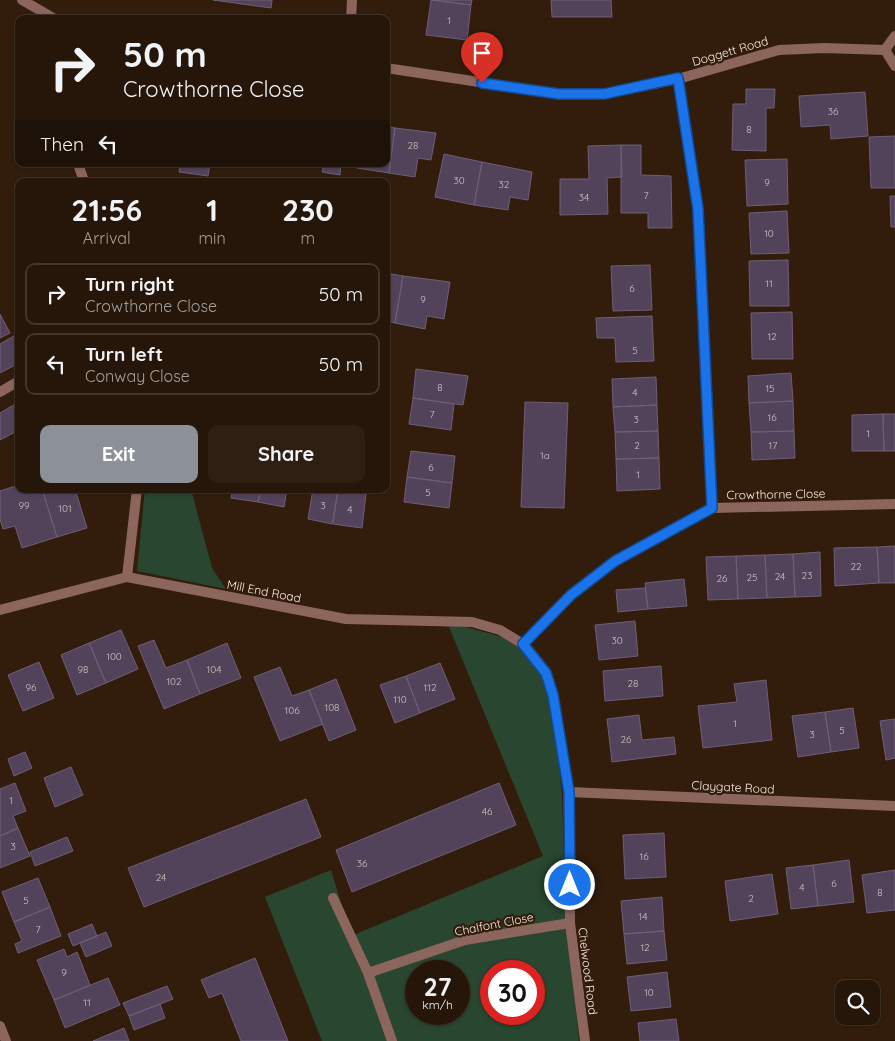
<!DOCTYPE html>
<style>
body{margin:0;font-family:Quicksand,sans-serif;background:#2e1f12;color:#f1f3f6;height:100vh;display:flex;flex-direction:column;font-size:19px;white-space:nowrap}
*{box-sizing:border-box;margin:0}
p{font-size:16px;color:#a49f9c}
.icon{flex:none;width:28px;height:28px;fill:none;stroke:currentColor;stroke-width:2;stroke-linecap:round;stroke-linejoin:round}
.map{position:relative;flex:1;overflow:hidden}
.side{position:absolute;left:15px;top:178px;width:375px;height:315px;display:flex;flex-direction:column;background:#261609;border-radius:10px;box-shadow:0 1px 4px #0004,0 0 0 1px #42352a}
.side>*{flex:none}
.banner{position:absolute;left:15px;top:15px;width:375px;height:152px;border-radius:10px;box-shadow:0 1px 4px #0004,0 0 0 1px #42352a;background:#261609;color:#f1f3f6;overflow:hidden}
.controls{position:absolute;left:835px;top:980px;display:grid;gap:10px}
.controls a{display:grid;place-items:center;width:45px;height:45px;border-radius:10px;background:#261609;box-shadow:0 1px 4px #0004,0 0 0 1px #42352a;font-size:25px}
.speed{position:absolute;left:405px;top:960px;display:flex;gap:10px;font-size:25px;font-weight:700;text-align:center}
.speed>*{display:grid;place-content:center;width:65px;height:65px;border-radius:50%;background:#261609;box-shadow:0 1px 4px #0004,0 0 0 1px #42352a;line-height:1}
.speed small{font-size:12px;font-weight:400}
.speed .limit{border:8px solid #d22;background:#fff;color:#111}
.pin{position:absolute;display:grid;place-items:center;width:42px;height:42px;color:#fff;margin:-51px -21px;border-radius:50% 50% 50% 0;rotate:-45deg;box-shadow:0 0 5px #0007}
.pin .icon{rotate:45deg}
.me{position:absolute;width:55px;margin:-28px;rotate:0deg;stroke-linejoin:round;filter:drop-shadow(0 0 4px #0008)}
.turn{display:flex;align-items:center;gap:18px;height:105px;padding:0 25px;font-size:22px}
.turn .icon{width:65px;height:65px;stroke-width:2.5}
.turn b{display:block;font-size:35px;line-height:42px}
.then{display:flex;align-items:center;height:48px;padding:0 25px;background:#0003;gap:10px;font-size:19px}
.eta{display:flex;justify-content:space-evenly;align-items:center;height:85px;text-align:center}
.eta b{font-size:30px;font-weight:800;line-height:35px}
.primary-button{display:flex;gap:10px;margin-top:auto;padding:10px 25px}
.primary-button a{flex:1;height:58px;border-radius:10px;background:#8c9099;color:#fff;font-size:20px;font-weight:800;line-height:58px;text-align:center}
.primary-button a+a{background:#2e1f12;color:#f1f3f6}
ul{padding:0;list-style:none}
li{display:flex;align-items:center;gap:15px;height:62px;margin:0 10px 8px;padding:0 15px;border:2px solid #42352a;border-radius:10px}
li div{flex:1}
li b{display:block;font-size:19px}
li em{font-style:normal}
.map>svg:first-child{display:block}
</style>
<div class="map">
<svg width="895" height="1041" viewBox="0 0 895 1041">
<rect width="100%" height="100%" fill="#321d0c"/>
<path fill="#284630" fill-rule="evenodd" d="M145,489H191L212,568L226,589L137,571Z
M447,622L521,642L550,685L562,794L565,898L579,1041H322L265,897L331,870L351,936L543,856ZM416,971H459V1014H416ZM491,971H534V1014H491Z"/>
<path fill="#52435b" stroke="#6e5e77" d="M213,0H272L271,8Z
M431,0L471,5L467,40L426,35Z
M432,0H472L471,5Z
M551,0H611L612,17H552Z
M746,89H775L774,108H766V151L732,150L733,104H746Z
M865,92L868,136L831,139L830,125L801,127L799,96Z
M386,126L395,128L389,173L357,168V164H386Z
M395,128L436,133L431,160L418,158L415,177L389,173Z
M895,136V188H871L869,137Z
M621,145H641V175L671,176L672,228H648V213H621Z
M621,145L622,177L607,178L608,214L560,215V179H589L588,146Z
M444,154L482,162L474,205L435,197Z
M787,159L788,204L747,206L745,160Z
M482,162L532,172L528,200L510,197L508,210L474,205Z
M180,164H210L208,176L179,172Z
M324,164H341L340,175L322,172Z
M890,196H895V227H891Z
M787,211L789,253L751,254L749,213Z
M788,260L789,306H750L749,261Z
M650,265L652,310L613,311L611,266Z
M386,273L403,276L395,323L386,321Z
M403,276L450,282L444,319L427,316L425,329L395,323Z
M792,312L793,359H752L751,313Z
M0,314L10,333L0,338Z
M652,316L654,361L616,362L615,338H597L596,318Z
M19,333V363L0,373V344Z
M416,369L468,376L463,405L413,398Z
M791,373L793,401L749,403L748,376Z
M656,377L657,405L613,407L612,379Z
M413,398L454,404L451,430L409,424Z
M793,401L794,431L751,432L749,403Z
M19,402V430L0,440V413Z
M525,402L568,403L564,508L521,507Z
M657,405L658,431L615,432L613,407Z
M883,414L884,451H852V415Z
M883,414H895V451H884Z
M658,431L659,458L616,459L615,432Z
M794,431L795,458L752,460L751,432Z
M411,451L455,456L452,483L407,477Z
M659,458L660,489L617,491L616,459Z
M407,477L452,483L449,508L404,502Z
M19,485V489H42L57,537L22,548L15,526L3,529L0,519V491Z
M42,489H75L87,528L57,537Z
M233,489H261L258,502L231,498Z
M261,489H287L284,507L258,502Z
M313,489L338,490L332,524L308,519Z
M338,490L366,494L362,528L333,524Z
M895,546V583H879L877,547Z
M877,547L879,583L835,586L834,548Z
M820,552L821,596L795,597L793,554Z
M793,554L795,597L767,598L765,555Z
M765,555L767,598L738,599L736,556Z
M736,556L738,599L708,600L706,557Z
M684,579L687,606L648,609L645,583Z
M645,588L648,609L618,612L616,590Z
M635,621L638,656L599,660L595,625Z
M121,630L138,669L106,683L89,643Z
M154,640L166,668L187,660L200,694L164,709L138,646Z
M89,643L106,683L77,695L61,655Z
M227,643L241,678L200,694L187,660Z
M39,662L54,698L23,711L8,675Z
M440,663L455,699L420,713L406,676Z
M661,666L663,696L605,701L603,671Z
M280,667L292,696L309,690L323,724L280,741L254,677Z
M406,676L420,713L395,723L380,685Z
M336,679L356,730L329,741L309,690Z
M766,680L772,740L703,748L698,706L737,702L734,684Z
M853,708L859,748L831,752L825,712Z
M825,712L831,752L798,757L792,716Z
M639,715L642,740L674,737L676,754L612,762L607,719Z
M895,719V758L886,760L880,721Z
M25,752L32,768L14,776L8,759Z
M71,767L83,795L55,807L44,778Z
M15,783L26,811L13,816L18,828L0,836V789Z
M499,783L516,825L352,892L336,850Z
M306,799L321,837L144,907L128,868Z
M18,828L30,856L0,868V836Z
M664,833L666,877L625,879L623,835Z
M67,837L73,851L35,866L30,852Z
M849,860L854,902L818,906L813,865Z
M813,865L818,906L791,909L786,868Z
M895,870V910L867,913L862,875Z
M772,874L778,914L730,921L725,881Z
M38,878L50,907L14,922L2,892Z
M662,897L664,931L624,934L621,901Z
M50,907L61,936L18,953L15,944L22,941L14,922Z
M92,924L97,936L73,946L68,934Z
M664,931L667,960L627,964L624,934Z
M106,932L112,946L86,957L80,943Z
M64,949L67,957L77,952L90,985L54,1000L37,960Z
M255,958L288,1041H241L222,993L209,998L201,980Z
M667,972L671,1007L631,1011L627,977Z
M108,978L120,1005L65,1028L54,1000Z
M167,986L173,999L129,1016L123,1003Z
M160,1004L165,1018L134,1030L129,1016Z
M676,1019L679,1041H640L638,1023Z
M124,1028L129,1041H93Z"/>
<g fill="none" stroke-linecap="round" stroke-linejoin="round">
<path stroke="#8c655d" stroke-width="10" d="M0,392L19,381"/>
<path stroke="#8c655d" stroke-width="10" d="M22,0L55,19
M351,19L352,0
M885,50L895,36
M386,68L559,94H604L678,79L779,50L824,48L885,50L895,66
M678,79L698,209L712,508
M78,164L84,181
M127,577L137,489
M0,610L127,577L346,619L472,622L500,630L523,644L546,673L553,695L569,792L570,923L585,1041
M523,644L571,595L615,561L712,508L895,504
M569,792L895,806
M333,898L368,973L392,1041
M368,973L465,940L570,923
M0,1026L6,1041"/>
</g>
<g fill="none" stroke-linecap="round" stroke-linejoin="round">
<g stroke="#114b97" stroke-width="12">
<path id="route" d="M482,83L559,94H604L678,78L698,209L712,508L615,561L571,595L523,644L546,673L553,695L569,792L570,885"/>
</g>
<use href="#route" stroke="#1a73e8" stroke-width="9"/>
</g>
<g text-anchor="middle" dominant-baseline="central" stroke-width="4.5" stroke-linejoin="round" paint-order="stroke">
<g font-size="10" fill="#cfc0bf">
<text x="449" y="20">1</text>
<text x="833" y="111">36</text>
<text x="749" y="129">8</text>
<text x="413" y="145">28</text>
<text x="459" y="180">30</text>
<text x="767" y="182">9</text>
<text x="504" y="184">32</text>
<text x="646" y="195">7</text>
<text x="584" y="197">34</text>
<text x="769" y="233">10</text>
<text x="769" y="283">11</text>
<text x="632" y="288">6</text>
<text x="423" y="299">9</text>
<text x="772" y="336">12</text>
<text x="635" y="350">5</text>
<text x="440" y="387">8</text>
<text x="770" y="388">15</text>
<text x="635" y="392">4</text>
<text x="432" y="414">7</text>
<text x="772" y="417">16</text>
<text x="636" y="419">3</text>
<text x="868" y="433">1</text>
<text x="637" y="445">2</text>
<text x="773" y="445">17</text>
<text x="545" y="455">1a</text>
<text x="431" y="467">6</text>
<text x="638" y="474">1</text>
<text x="428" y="492">5</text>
<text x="24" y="505">99</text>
<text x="323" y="505">3</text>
<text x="65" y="508">101</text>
<text x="350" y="509">4</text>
<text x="856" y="566">22</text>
<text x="807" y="575">23</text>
<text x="780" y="576">24</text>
<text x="752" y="577">25</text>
<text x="722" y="578">26</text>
<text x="617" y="640">30</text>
<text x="114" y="656">100</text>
<text x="83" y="669">98</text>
<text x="214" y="669">104</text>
<text x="174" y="681">102</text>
<text x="633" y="683">28</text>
<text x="31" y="687">96</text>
<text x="430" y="687">112</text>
<text x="400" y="699">110</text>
<text x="332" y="707">108</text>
<text x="292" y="710">106</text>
<text x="735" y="723">1</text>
<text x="842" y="730">5</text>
<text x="812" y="734">3</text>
<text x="626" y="739">26</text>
<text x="11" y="800">1</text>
<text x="487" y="811">46</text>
<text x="13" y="846">3</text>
<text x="644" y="856">16</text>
<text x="362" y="863">36</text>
<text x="161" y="877">24</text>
<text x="834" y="883">6</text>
<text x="802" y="887">4</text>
<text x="880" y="892">8</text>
<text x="751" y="898">2</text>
<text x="26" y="900">5</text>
<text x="643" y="916">14</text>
<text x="38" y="929">7</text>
<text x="645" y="947">12</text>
<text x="64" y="972">9</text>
<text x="649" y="992">10</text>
<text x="87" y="1002">11</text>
</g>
<g font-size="12" fill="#f9eae0" stroke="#321d0c">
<text transform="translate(730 51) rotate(-16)">Doggett Road</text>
<text transform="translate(776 494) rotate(-1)">Crowthorne Close</text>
<text transform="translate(264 591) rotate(11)">Mill End Road</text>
<text transform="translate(733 787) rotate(3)">Claygate Road</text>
<text transform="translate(494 924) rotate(-11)">Chalfont Close</text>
<text transform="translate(588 971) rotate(83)">Chelwood Road</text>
</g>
</g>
</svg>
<div class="controls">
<a><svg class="icon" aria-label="search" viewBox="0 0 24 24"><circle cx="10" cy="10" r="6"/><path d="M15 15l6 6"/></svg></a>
</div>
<div class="speed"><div>27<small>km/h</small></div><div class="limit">30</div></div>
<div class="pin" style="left:482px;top:83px;background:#d93025"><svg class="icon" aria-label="arrive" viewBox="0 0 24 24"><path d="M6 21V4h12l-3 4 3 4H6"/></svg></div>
<svg class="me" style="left:570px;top:885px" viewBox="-20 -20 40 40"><circle r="17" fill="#1a73e8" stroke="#fff" stroke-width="3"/><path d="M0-11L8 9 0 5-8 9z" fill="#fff"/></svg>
<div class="banner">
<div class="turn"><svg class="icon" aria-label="right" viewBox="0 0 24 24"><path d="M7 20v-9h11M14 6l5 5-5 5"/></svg><div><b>50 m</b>Crowthorne Close</div></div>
<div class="then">Then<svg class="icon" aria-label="left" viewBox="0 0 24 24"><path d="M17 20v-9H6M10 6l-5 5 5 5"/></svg></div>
</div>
<section class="side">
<div class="eta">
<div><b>21:56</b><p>Arrival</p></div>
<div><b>1</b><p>min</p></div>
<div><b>230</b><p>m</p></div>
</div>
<ul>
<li><svg class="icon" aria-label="right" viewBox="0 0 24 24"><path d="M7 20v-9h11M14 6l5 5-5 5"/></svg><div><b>Turn right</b><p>Crowthorne Close</p></div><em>50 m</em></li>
<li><svg class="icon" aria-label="left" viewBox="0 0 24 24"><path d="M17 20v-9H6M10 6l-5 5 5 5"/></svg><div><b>Turn left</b><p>Conway Close</p></div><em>50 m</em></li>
</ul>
<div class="primary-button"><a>Exit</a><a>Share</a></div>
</section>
</div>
